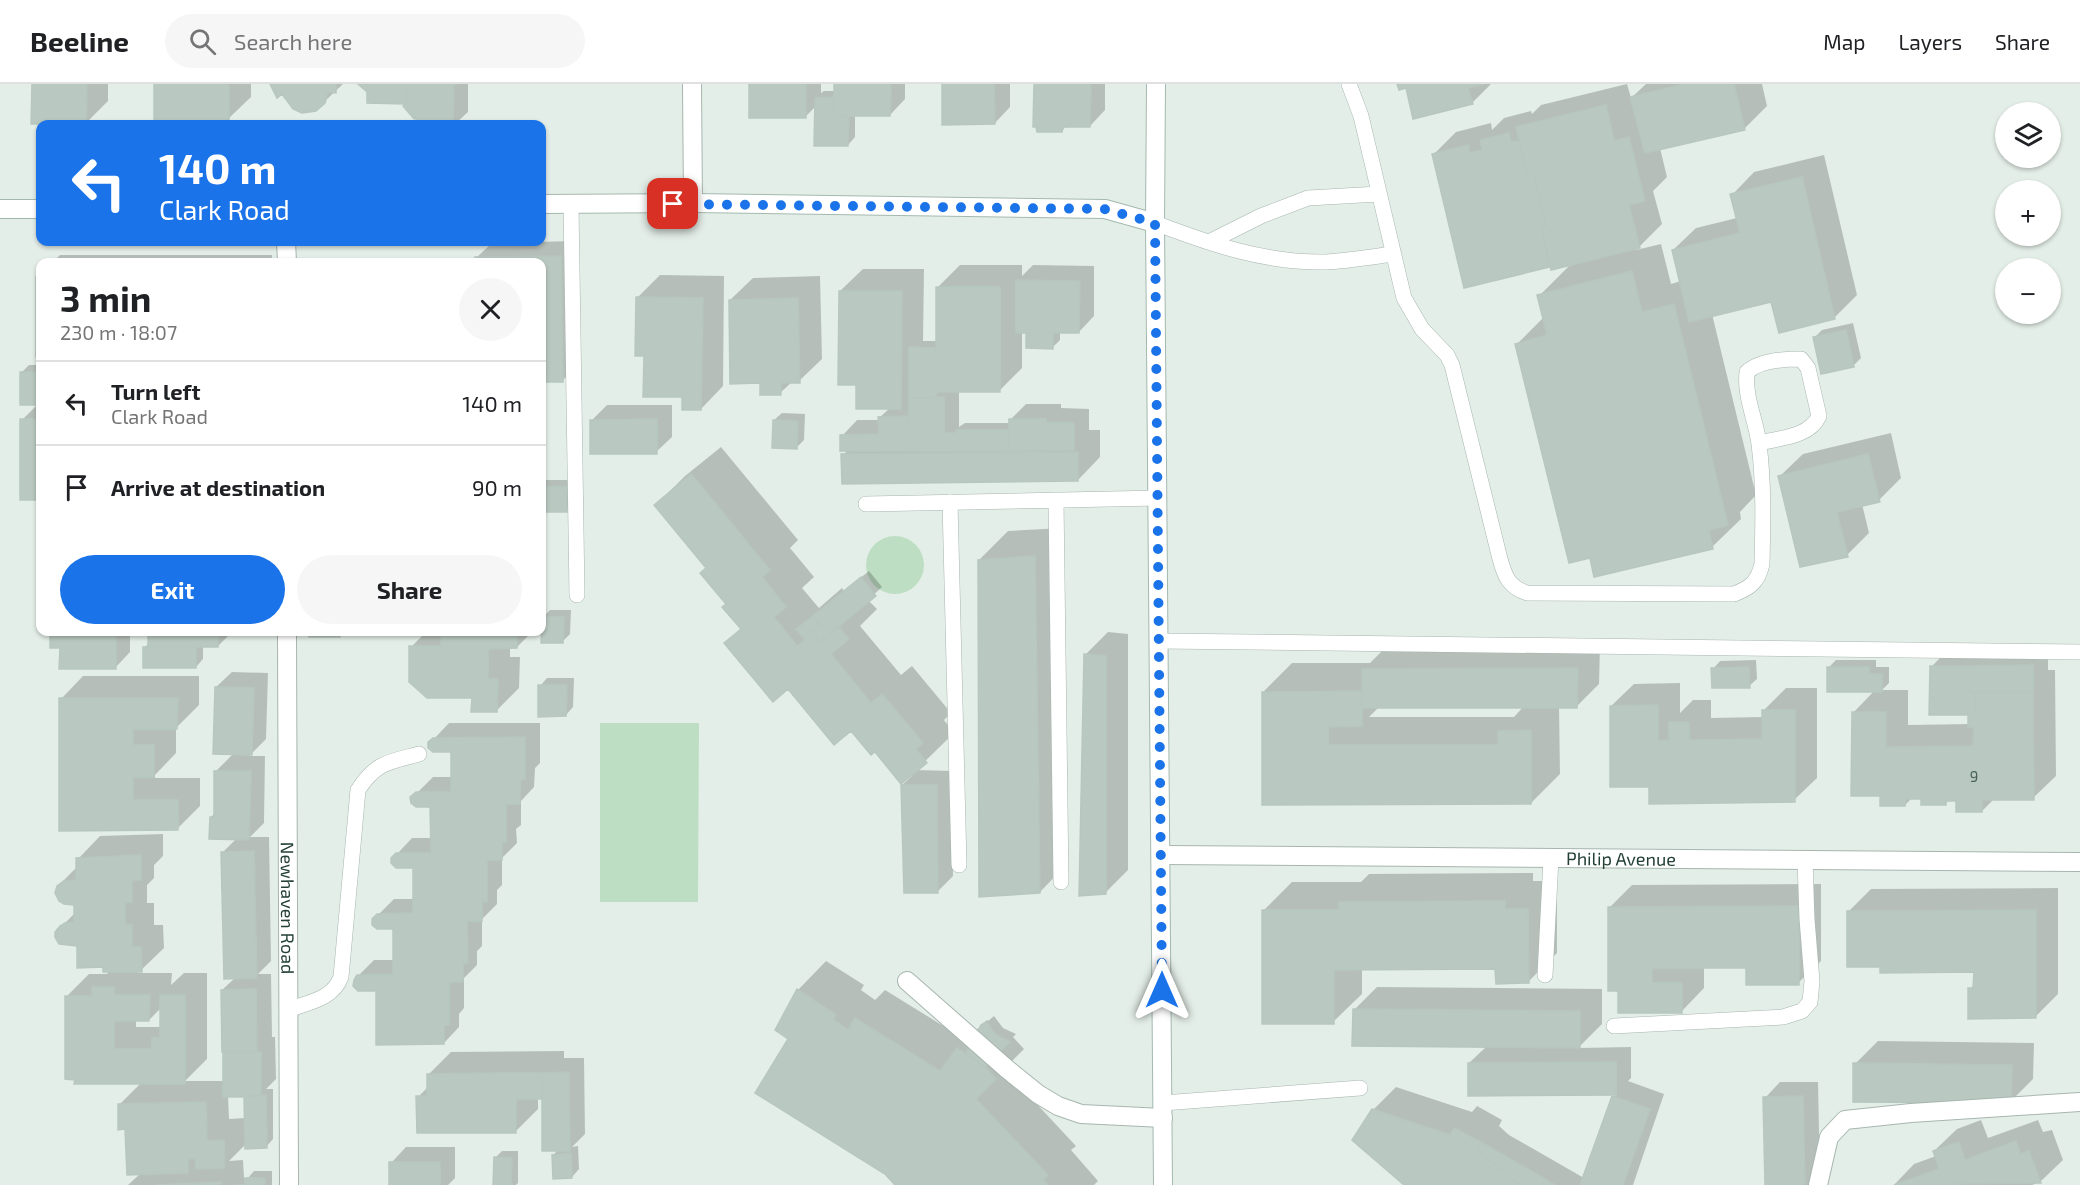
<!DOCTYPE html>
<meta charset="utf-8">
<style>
body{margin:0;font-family:"Exo 2",sans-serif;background:#f6f6f6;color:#202124;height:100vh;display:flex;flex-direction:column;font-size:22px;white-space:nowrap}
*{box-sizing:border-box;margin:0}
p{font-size:20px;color:#757577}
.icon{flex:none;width:33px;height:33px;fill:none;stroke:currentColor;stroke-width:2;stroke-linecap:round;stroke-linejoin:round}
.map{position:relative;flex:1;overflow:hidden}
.sheet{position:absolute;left:36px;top:174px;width:510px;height:378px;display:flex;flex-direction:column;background:#fff;border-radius:12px;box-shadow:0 2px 4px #0004}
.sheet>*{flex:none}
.banner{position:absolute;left:36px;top:36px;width:510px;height:126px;border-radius:12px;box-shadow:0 2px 4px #0004;background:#1a73e8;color:#fff;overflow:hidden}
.tools{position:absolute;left:1995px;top:18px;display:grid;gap:12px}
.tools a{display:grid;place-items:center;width:66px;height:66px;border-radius:50%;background:#fff;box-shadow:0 2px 4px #0004;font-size:30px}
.pin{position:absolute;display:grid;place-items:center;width:51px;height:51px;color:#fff;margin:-26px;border-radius:12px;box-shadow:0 3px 9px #0006}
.me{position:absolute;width:66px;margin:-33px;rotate:0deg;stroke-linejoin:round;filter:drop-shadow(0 0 4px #0008)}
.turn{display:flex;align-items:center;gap:21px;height:126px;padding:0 24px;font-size:27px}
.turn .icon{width:78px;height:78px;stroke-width:2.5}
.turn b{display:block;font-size:42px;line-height:51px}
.round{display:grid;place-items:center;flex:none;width:63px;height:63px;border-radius:32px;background:#f6f6f6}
.summary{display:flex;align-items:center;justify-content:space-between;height:102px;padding:0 24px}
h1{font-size:36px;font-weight:700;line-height:45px}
.primary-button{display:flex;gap:12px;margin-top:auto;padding:12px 24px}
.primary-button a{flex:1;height:69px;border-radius:36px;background:#1a73e8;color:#fff;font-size:24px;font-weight:700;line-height:69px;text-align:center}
.primary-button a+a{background:#f6f6f6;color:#202124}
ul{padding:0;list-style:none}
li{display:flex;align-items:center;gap:18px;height:84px;padding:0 24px;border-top:2px solid #e0e0e0}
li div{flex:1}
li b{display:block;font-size:22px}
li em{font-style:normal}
header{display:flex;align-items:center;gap:36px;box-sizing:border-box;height:84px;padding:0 30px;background:#fff;border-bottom:2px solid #e0e0e0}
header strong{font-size:28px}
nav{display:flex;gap:33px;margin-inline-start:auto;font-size:21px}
.search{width:420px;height:54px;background:#f6f6f6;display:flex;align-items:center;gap:15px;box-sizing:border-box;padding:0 21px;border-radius:33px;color:#757577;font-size:22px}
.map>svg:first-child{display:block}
</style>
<header>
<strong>Beeline</strong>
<div class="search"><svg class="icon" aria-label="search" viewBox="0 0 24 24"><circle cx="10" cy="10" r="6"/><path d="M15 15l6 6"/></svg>Search here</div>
<nav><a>Map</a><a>Layers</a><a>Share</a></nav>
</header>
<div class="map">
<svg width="2080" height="1101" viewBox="0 0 2080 1101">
<rect width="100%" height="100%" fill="#e4eee8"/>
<path fill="#bddec3" d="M866 481a29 29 0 1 1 58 0a29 29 0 1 1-58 0Z
M600,639H699L698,818H600Z"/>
<path fill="#0003" fill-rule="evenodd" d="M33,0H108V17L85,40Z
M155,0H251V13L228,35Z
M272,0H343L324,18L283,7Z
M360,0H468V28L455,40H417V30L408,19L368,8Z
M750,0H821V9L824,7H835L836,0H905V15L890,31H855V53L848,61L816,22L806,32Z
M943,0H1010V23L995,39Z
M1035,0H1105V26L1090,42L1067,41L1062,47L1038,41Z
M1399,0H1491L1472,19Z
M1627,0L1631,14L1646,0H1762L1767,22L1744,45L1660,64L1667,93L1653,107L1662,140L1636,166L1661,160L1671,200L1681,197L1673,166L1696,144L1737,134L1732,111L1754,88L1824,71L1857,211L1835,233L1772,216L1712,230L1756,411L1740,428L1741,435L1712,463L1591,472L1517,260L1544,233L1539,212L1571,180L1551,181L1465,202L1433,71L1456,48L1491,39L1492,46L1504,34L1531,27L1532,30L1541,21Z
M576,157L578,281L563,296L542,297V178H476V174L492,159Z
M60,171H272V178H53Z
M960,181H1022V192L1033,181L1094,182V232L1079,248H1060V256L1053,263L1028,247H1022V284L999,307H959V343L965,339H1010V336L1026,320H1061V324L1089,325V346H1100V373L1078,396L843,371L848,366L842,352L857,336H880V333L890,324L858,300L840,207L863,185H924L923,257H938V203Z
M40,191V271H37L38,193Z
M660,191L724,192L723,302L701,325L684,312L645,270L637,214Z
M820,192L822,275L799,297L792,298L780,309L761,297L730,216L753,194Z
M1853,239L1861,274L1854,281L1822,289L1814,254L1822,246Z
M29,281H40V415L22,414V336L38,320L21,289Z
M607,321H672V353L656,368L592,336Z
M782,329L805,330L804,356L796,364L774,336Z
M1891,349L1901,394L1879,416L1862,420L1869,449L1847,471L1780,392L1803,370Z
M721,363L798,456L790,464L814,493L802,504L819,524L842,504L844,507L869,487L882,503L868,516L877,525L860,542L901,591L912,582L951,629L944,636L954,649L916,686L952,687L953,792L938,807L902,701L912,692L875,666L852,645L726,560L742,544L708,483L656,421L685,392Z
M545,396H573L574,419L566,426H542V400Z
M1063,444L1068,779L1040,808L979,476L1008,447Z
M550,526H571L570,550L563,557L543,533Z
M51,548H130V568L115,584L61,563H51Z
M150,548H232L218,562L203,561V575L196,583L144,564L150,558Z
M311,548H343L339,551L311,552Z
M426,548H532L517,563H510V573H520L519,604L497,626L473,613L411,563Z
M1108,548L1128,550V786L1105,809L1085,571Z
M1600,562L1599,600L1577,622H1559L1560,690L1531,719H1263V608L1292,579H1370L1386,563ZM1380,622H1524L1514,633H1369Z
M2048,567V586H2055L2056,692L2033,714L1994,715L1982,727L1957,715H1950L1945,720L1922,714H1912L1905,721L1881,711L1853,629L1875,606L1829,583L1836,576H1876V583H1889V599L1882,606H1908V641L1970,640V629L1931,583L1946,568Z
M1756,576L1757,595L1749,602L1713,585L1720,577Z
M232,588L268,589L266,655L249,672H265L264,739L250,753H269L271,877L258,890H271L272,953H275L276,995L266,1005H273V1055L266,1063L246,1060L229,1077L243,1076L244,1094H248L254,1087H272V1101H128L141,1089L119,1021L142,998L76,994L67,912L89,890H107L110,886L78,861L61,843L76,828V819L61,799L77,783L78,775L100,752L163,750V772L154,781V794L147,801V819H154V841H163L164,864L138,889H172L171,901L184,889H207V975L185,997H225L222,906L236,893L223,768L237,754L211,733L215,729L216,687L234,669L216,603ZM161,924V943H136V936H149ZM228,1011H245L246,1034L229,1035Z
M83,592H199V621L176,644V669L155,691V694H200V722L177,745H61V615Z
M547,594H574L573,623L566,631L540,602Z
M1680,599V629L1693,616H1711V634L1763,633V627L1786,604H1817V694L1794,716L1650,701L1611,622L1634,600Z
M449,639H540V679L535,684L534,703L521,717V741L516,745L517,759L502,774V801L497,806V820L482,835V862L477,867V881L464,894V924L459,930V943L444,959L358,892L374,876H395V844L378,831L394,815H414V783L397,770L412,754H432V722L412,714L433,693H453V666L430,659Z
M1533,789V797H1557V869L1528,898L1497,884H1362V910L1333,938L1263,827L1292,798H1361L1369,790Z
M1821,800V877L1798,899L1748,882H1704V904L1682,927L1620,905L1609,824L1632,801Z
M2058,804V910L2035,933L1970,905L1975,900V887L1881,881L1848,828L1871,805Z
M826,877L864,901L861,906L875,916L885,906L966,956L987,936L988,937L994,932L1003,944L1016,950L1013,953L1024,965L1004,985L1076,1062L1071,1066L1098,1097L1094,1101H897L790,954L798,906Z
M1377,903L1602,905V940L1578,964L1631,963V994L1628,997L1664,1010L1633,1101H1407L1373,1026L1396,1003L1472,1028L1477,1022L1502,1036L1499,1042L1509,1051L1584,1094L1613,1013L1617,1010H1469V979L1487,962L1354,926Z
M1878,957L2034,959L2033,995L2011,1017L1855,980Z
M564,967V974H584L585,1050L572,1063L578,1062L579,1085L572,1093L553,1071L559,1065L543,1014H538V1025L516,1047L418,1013L429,1002V990L451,968Z
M1780,998H1818L1820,1097L1816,1101H1766L1765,1014Z
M1981,1036L1988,1054L2038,1036L2043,1048L2052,1046L2063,1076L2040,1098L2032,1101H1894L1914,1080L1936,1072L1934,1067L1957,1045Z
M406,1063H455V1094L448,1101H391V1079Z
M502,1067H518V1099L516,1101H495V1074Z"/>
<path fill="#b9c9c1" stroke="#b7c7bf" stroke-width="1.5" d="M32,0H87L86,40H31Z
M154,0H229V37H154Z
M270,0H336V9L328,8L325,19L316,27L302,29L293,25L282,10L277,14Z
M358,0H407V18L405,20L367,19V8Z
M407,0H458L454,1L453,40H416V33L414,35L403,22L407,18Z
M749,0H806V34H749Z
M834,0H891L890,32H834Z
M942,0H994L995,40L942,41Z
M1034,0H1091L1090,43H1063L1062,48H1037L1036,43H1033Z
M1397,0H1484L1468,4L1473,20L1413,35L1406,4L1399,6Z
M1684,0H1734L1745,46L1645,69L1630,13Z
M834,13V32H849L848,62H814L815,14Z
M1606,21L1614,57L1629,53L1645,117L1629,121L1640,164L1551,186L1541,143L1546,142L1533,87L1527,88L1516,43Z
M1509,49L1511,58L1519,57L1527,88L1533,87L1546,142L1541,143L1550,183L1464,204L1432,70L1468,61L1470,69L1482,66L1480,56Z
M1802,93L1835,235L1779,249L1771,218L1689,238L1672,166L1740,149L1730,110Z
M561,172L563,298H542V178H475V173Z
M1632,187L1642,228L1674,220L1728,441L1709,446L1713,465L1594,493L1590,474L1569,479L1515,260L1547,251L1537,211Z
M36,193H40V273H36Z
M1016,196L1080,197L1079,249H1016Z
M936,203H1000V308H936Z
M839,207H902L901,325H856V301H838Z
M636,213L703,214L701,326H682V313H643L644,272H635Z
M798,214L800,299H781V311H760V299L730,300L729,216Z
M1846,246L1854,283L1821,290L1813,253Z
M1026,249H1053V265L1026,264Z
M909,263L936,264V314H909Z
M20,288H40V321H20Z
M944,313V367H909V314Z
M909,332V367H840V351L879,350L878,333Z
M20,335H40V416H20Z
M657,335V370H590V336Z
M1009,335H1046L1047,339H1074V366L1008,367Z
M773,336L798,337L797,365L772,364Z
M956,346H1008V367H944V349H956Z
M1078,368V397L842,400L841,370Z
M1868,370L1880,418L1837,428L1848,473L1800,483L1778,392Z
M691,390L770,486L762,493L786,523L774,533L797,562L805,556L796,545L813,532L820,541L811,548L820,558L838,542L849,555L831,570L871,619L882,610L923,659L916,665L927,679L901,700L875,668L871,671L851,647L834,661L788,605L773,618L724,559L741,545L722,523L726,520L700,489L706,484L654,421Z
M542,403H567V428H542Z
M1035,472L1040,809L979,813L978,476Z
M861,493L876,512L820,558L811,548L820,541L813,532Z
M542,533H564L563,559H541Z
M50,548H116V585H59L60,564H50Z
M148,548H218V563H148Z
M309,548H340V553H309Z
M441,548H517V564L488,565V595H498L497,628H471L472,614H427L409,598V562H441Z
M143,563H196V584H143Z
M1084,570L1106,572V810L1079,812Z
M2033,581V608H1968V582Z
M1930,582H1968V608H1975L1976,631H1929Z
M1749,583L1750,604H1712L1711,584Z
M1827,583H1869V590H1882V608H1827Z
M1578,584L1577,624H1362V585Z
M538,601H567L566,632L538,633Z
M215,603L254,604L252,671L213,670Z
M1362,607V642L1328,643V661H1498V647L1531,646V720L1262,721V608Z
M1975,608H2033L2034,716H1982V728H1956V717H1946V721H1921V715H1906L1905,722H1880V712H1851L1852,628H1886V663L1973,662L1974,643H1968V631H1976Z
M59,614H178L177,645H133V661H154V693H133V716H178V746L59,747Z
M1658,621V657L1669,656V638H1689V656L1762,655V626H1795V718L1649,720V703H1610V622Z
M525,653V695L520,696V720H506V758H502V776H487V818H482V837H467L468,879H463V898H449V941H444V960L376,961V907H358L353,902L354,896L357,891H393V845H377L372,841V835L377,830L413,829V784H396L391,779V774L396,769H431L430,723H416L411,719L410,713L416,708H451V668H433L428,664V658L433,654Z
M214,687H251L249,756L209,755L210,733H214Z
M901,701H937L938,809H904Z
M254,767L257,894L224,895L221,768Z
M141,771V796H132V818H125V841H132V863H141L142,888H103V883L77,884V862L59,860L55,853V848L60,842L65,839L74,838V821L64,820L59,817L55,809L57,802L64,797L76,796V774Z
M1505,817V825H1528L1529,899L1496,900L1495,885L1334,886V940H1262V826H1339V818Z
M1799,822V901H1746V884H1652V899H1682V929H1618V907H1608V823Z
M2036,826V934L1968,935V904H1973L1974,888L1880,889V883H1847V827Z
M92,903H114V911H150L149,937H114V965H152V954H160V911H185V1000H74L75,996L65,995V912H92Z
M256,905L257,968H222L221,906Z
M797,905L836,931L833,935L848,946L855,934L940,987L957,964L985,983L996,995L976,1015L1048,1091L1043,1096L1048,1101H895L885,1090L755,1009L788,955L775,946Z
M1353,925L1580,927V964L1352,962Z
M986,938L996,951L1010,958L985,983L966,969L981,941Z
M223,968H261V1012L223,1013Z
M1616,978V1011L1468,1012V979Z
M1853,979L2012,981L2011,1019L1853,1018Z
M569,988L570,1067H542V989Z
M496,989H542V1015H516V1049H417L416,1012H427V990Z
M266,1011L267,1064L245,1065L244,1012Z
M1612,1012L1650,1025L1623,1101H1580Z
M1803,1012L1805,1101H1765L1763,1013Z
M206,1018L207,1057L224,1056V1084L196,1085L195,1074L188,1075V1089L127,1091L125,1045L118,1046V1020Z
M1372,1025L1450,1051L1454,1044L1481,1058L1477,1065L1519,1101H1404L1352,1056Z
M2016,1057L2020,1070L2029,1067L2041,1099L1894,1101L1939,1085L1933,1067L1959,1058L1965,1076Z
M1481,1058L1555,1101H1519L1477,1065Z
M571,1069L572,1094L553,1095L552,1071Z
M494,1073L512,1074L511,1101H493Z
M389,1078H440V1101H389Z
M245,1094H265V1101H234H245Z
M221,1098V1101H156Z"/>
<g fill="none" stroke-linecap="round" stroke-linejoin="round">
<g stroke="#a6b6af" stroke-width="16">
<path id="lane" d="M1349,0L1361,32L1404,214L1422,245L1447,271L1452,281L1500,475C1505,493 1509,503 1527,509L1734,510C1750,504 1758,498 1762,480C1763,440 1764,400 1759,360C1756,336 1744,312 1747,288C1759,277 1784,275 1801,275L1808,284L1819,332C1810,353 1779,354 1759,359
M571,120L577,511
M1155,139C1210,160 1265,179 1325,178C1347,177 1371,173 1393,170
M1209,158L1261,132L1308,114L1379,110
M1056,416L1061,798
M950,418L959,781
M866,420L1158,414
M1160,557L2080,568
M1545,891L1551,774
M288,926C309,918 333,915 341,893L358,706C376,678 389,678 419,670
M1614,942L1783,933L1802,927L1810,918L1812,897L1807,835L1805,776
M1163,1019L1360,1004"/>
</g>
<g stroke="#a6b6af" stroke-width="20">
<g id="street">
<path d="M692,0L693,119"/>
<path d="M286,158L287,178"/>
<path id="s1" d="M287,548L289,1101"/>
<path id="s2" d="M1162,771L2080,778"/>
<path d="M907,897L1007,985L1038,1010L1058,1022L1081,1030L1163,1034"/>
<path d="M1818,1101L1829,1053L1845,1036L1911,1029L2080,1018"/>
</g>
</g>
<g stroke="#a3b9af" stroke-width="20">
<path id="secondary" d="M1156,0L1155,139L1163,1101
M542,120L693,119L1105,125L1155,139
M0,125H40"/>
</g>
<use href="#lane" stroke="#fff" stroke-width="15"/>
<use href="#street" stroke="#fff" stroke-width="18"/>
<use href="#secondary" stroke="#fff" stroke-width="18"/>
</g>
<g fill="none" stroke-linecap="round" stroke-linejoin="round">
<path stroke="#1a73e8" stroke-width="10" stroke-dasharray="0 18" d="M673,120L1104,125L1155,139L1162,906"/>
</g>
<g text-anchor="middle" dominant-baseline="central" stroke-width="5" stroke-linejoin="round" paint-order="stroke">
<g font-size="15" fill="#486258">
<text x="1974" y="692">9</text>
</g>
<g font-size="18" fill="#234035" stroke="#f5faf7">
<text stroke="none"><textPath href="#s2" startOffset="459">Philip Avenue</textPath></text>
<text stroke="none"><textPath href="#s1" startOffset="276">Newhaven Road</textPath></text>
</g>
</g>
</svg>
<div class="tools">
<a><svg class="icon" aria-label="layers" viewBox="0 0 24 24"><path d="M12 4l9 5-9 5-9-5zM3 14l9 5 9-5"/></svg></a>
<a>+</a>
<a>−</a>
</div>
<div class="pin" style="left:673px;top:120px;background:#d93025"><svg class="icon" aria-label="arrive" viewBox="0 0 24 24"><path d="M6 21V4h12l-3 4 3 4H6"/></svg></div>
<svg class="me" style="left:1162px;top:906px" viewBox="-20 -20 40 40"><path d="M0-17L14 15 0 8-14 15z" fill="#1a73e8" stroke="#fff" stroke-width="4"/></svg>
<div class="banner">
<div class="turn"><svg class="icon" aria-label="left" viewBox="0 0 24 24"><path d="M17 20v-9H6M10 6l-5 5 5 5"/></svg><div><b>140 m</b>Clark Road</div></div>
</div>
<section class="sheet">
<div class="summary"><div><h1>3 min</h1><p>230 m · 18:07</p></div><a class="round"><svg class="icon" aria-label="close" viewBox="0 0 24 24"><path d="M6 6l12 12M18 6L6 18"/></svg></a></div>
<ul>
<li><svg class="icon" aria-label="left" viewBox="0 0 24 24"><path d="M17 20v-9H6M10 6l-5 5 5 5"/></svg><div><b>Turn left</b><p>Clark Road</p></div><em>140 m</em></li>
<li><svg class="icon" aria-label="arrive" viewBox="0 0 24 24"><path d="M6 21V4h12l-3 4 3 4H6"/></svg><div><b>Arrive at destination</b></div><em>90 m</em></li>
</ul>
<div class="primary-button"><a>Exit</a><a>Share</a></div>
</section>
</div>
